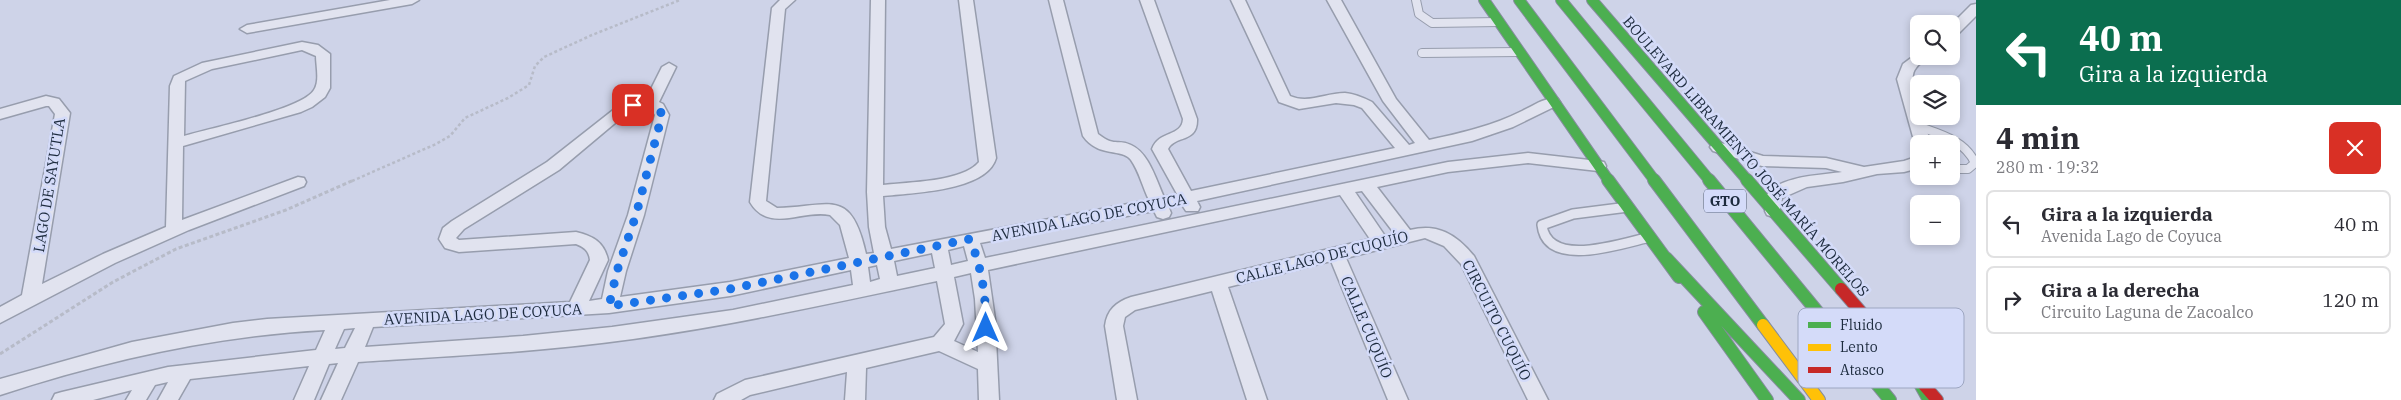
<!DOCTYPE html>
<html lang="es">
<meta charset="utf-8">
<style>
body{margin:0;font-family:"IBM Plex Serif",serif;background:#f2f2f3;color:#2b2b33;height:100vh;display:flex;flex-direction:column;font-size:19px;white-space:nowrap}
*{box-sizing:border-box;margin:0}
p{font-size:16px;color:#7c7c81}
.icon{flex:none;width:28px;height:28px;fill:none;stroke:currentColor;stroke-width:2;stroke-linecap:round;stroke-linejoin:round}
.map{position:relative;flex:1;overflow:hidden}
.sheet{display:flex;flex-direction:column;background:#fff;width:425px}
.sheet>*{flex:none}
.top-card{background:#0b6e4f;color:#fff;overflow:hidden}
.controls{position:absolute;left:1910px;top:15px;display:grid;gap:10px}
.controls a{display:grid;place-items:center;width:50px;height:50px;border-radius:8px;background:#fff;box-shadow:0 2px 8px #0003;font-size:25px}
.pin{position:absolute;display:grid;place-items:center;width:42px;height:42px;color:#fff;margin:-21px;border-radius:10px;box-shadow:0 2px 8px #0006}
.me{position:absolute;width:55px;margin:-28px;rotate:0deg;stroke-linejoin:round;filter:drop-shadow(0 0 4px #0008)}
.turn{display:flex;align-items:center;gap:18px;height:105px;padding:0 20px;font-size:22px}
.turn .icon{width:65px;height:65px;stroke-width:2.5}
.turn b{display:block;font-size:35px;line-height:42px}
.round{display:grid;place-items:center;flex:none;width:52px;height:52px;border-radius:8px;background:#f2f2f3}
.head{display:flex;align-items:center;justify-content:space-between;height:85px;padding:0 20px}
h1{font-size:30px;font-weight:700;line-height:38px}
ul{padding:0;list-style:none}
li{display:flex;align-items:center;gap:15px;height:68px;margin:0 10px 8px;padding:0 10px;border:2px solid #e1e1e2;border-radius:8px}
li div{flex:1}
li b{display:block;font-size:19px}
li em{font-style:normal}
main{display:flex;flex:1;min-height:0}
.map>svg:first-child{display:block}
</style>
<main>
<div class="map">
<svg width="1976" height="400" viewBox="0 0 1976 400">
<rect width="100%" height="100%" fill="#ced3e8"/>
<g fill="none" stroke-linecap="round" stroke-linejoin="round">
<g stroke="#979dad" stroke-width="10">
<path id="lane-far1" d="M1416,0L1419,14L1432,23L1499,22
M1422,53L1519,52
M1917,126C1939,134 1965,140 1975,163L1968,169H1951"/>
</g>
<g stroke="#979dad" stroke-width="12">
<path id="lane" d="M1628,207L1573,214L1542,225C1547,270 1623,243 1650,237"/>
</g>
<g stroke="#979dad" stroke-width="3">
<path id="street" d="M390,0H419L412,4L247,33L240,29L247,25Z
M780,0H795L785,9L766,201L777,208C829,207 851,186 866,254L874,253L869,227L867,192L871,0H885L883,185C908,182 963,182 979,162L959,0H973L996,158C987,191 912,193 883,196L885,227L891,249L1149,200C1143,188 1139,171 1131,160C1123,148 1098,158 1083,136L1049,0H1063L1098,134C1116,148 1117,138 1131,145C1149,153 1156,180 1164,197L1177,194L1152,149C1159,130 1182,137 1183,119L1140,0H1154L1197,119C1198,143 1175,135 1168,149L1191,191L1395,148L1362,108L1354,105L1336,103L1299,109L1279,102L1231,0H1245L1290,96C1308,104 1326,93 1345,93C1355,94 1364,98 1372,102L1409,145L1415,143L1383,101L1327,0H1341L1396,99L1429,140C1461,133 1492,126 1522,111C1533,106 1546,96 1558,99L1560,102L1558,105L1513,127L1472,141L1197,201L1200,207L1198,211H1186L1182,205L1169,208L1171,213L1169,217L1163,219L1157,217L1154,211L980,243L985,258L1448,162L1528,153L1598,161L1604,162L1606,166L1604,170L1598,171L1528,163L1448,172L1377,187L1410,230C1437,223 1456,234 1474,256L1548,400H1528L1461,264L1444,246L1425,238L1346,258L1408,400H1388L1331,261L1228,287L1267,400H1247L1212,291L1135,310L1125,317L1123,326L1137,400H1117L1105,326C1107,310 1116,302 1131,297L1370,239L1340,195L988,270L995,319L999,400H979L978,369L939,351L866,368L865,400H845L847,372L750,395L741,400H714L717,394L745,380L934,337L945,324L937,281C836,302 735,325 633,339C541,352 449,356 358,362L341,400H321L338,363L329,364L314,400H294L309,366L190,379L178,400H158L168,382L155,385L146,400H126L132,390L93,400H52L55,394L62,392L168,367L316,350L325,330C213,336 107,360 0,395V379L132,342L233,323L267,319L570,302L590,260C589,251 584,247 576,244L459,252L445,248L439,239L443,228L452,221L547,162L617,107L646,99L662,67L669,63L676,67L659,102L663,104L669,115L644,215L626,271L620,297L730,282L849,258L840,225L830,215C802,209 769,234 750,202L772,8ZM640,109L652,110L655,115L628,215L608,271L602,299L589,301L608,260C604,242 593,236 576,232L459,240L456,238L464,229L559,170L627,113ZM1362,191L1394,233L1385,236L1355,192ZM964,246L968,261L951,265L948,250ZM932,253L935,268L897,276L894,261ZM877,265L880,279L870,282L868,267ZM851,270L853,285L733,310L612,327L523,336L365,347L373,327L609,313L730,296ZM971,273L975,299L978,352L954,341L963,324L954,277ZM355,328L345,348L335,349L344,329Z
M1976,4V16L1956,36L1951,37V25L1971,5Z
M302,42L318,45L330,54V88L325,97L312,107L301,112L183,146L182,220L298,177L304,178L306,182L304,186L189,230L115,263L0,323V307L22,295L55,114L49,106H46L0,119V109L46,96L59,99L70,113L42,284L103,254L166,227L170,86L174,76L202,63ZM302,50L316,56C316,66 320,81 314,90C303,109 208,129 184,136L185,81L212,69Z
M1919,52V56H1928C1924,61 1919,63 1916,68C1907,78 1919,102 1919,116H1922L1931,144H1919V148L1915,144L1897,79L1903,64Z
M1718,142L1763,156L1826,158L1864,167L1904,161L1919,156V168L1904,172L1877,174L1843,182L1807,187L1782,198L1779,215L1773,217L1767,215L1765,211L1766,196C1778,176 1821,175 1842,172L1826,168L1762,166L1713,151L1710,147L1713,143Z"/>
</g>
<g stroke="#868d9d" stroke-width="12">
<path id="fast-far1" d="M1484,0L1609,181
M1519,0L1655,181
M1561,0L1710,181
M1592,0L1748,181"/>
</g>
<g stroke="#868d9d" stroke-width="14">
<path id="fast" d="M1608,180L1679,277
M1654,180L1763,325
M1709,180L1890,400
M1747,180L1841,289
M1666,258L1799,400
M1704,312L1767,400
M1914,373L1929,400"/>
</g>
<g stroke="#868d9d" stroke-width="14">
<path id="slow" d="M1763,325L1819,400"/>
</g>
<g stroke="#868d9d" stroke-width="14">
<path id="jam" d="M1841,289L1937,400"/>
</g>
<path stroke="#b7bbc8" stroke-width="2.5" stroke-dasharray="3 2.5" stroke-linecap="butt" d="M352,181L436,144L450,136L465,118L508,98L529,85L535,66L544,57L592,35L680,0"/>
<path stroke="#b7bbc8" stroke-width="3" stroke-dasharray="4 2.5" stroke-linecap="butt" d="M0,354L113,282L176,249L286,210L354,180"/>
<use href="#lane-far1" stroke="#e1e3ef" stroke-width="8"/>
<use href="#lane" stroke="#e1e3ef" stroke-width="9"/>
<use href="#street" fill="#e1e3ef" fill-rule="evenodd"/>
<use href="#fast-far1" stroke="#4caf50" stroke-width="10"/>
<use href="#fast" stroke="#4caf50" stroke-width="12"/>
<use href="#slow" stroke="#ffc107" stroke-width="12"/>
<use href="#jam" stroke="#c62828" stroke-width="12"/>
</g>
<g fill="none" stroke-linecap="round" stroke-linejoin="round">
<path stroke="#1a73e8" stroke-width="9" stroke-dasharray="0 16.2" d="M633,105L651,104L658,106L662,115L636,215L617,271L609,306L730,289L970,239C982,269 986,296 986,328"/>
</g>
<g text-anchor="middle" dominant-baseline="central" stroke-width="5" stroke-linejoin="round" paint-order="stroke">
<rect fill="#d4dbf9" stroke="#546076" stroke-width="1" x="1704" y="189.5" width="42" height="23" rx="4"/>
<g font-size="14" font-weight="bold" fill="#1d2b3e">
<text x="1725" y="201">GTO</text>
</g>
<g font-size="15" fill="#1d2b3e" stroke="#d4dbf9">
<text transform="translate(1746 156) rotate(49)">BOULEVARD LIBRAMIENTO JOSÉ MARÍA MORELOS</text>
<text transform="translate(49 185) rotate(-81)">LAGO DE SAYUTLA</text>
<text transform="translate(1089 217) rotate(-11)">AVENIDA LAGO DE COYUCA</text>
<text transform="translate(1322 257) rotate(-14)">CALLE LAGO DE CUQUÍO</text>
<text transform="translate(483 314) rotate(-3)">AVENIDA LAGO DE COYUCA</text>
<text transform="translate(1497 320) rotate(63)">CIRCUITO CUQUÍO</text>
<text transform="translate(1367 327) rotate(67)">CALLE CUQUÍO</text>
</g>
</g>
<rect x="1798" y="308" width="166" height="80" rx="8" fill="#d4dbf9" stroke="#9da6c1" stroke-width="1"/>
<rect x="1808" y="322" width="23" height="6" fill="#4caf50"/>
<rect x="1808" y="344" width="23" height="7" fill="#ffc107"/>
<rect x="1808" y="367" width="23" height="6" fill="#c62828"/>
<g font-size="14" fill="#1d2b3e">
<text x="1840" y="330">Fluido</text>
<text x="1840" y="352">Lento</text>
<text x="1840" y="375">Atasco</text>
</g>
</svg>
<div class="controls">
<a><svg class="icon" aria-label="search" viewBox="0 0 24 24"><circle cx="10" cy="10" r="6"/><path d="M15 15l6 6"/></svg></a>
<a><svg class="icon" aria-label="layers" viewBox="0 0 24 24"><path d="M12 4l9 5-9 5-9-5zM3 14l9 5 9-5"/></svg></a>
<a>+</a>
<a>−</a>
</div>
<div class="pin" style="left:633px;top:105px;background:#d93025"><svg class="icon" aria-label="arrive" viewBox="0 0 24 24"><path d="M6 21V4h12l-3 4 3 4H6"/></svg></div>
<svg class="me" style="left:986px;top:328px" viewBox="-20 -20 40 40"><path d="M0-17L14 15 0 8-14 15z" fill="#1a73e8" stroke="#fff" stroke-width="4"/></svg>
</div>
<section class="sheet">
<div class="top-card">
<div class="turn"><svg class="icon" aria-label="left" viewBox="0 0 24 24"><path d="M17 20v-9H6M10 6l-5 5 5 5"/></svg><div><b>40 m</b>Gira a la izquierda</div></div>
</div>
<div class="head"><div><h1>4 min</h1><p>280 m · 19:32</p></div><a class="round" style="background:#d93025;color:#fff"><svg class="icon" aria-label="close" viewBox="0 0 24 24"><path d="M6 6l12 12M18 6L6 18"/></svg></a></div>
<ul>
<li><svg class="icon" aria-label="left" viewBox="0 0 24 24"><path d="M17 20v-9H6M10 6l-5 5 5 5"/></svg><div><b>Gira a la izquierda</b><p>Avenida Lago de Coyuca</p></div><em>40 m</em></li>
<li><svg class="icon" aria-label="right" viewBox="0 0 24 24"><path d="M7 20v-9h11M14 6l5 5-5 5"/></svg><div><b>Gira a la derecha</b><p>Circuito Laguna de Zacoalco</p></div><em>120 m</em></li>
</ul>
</section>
</main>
